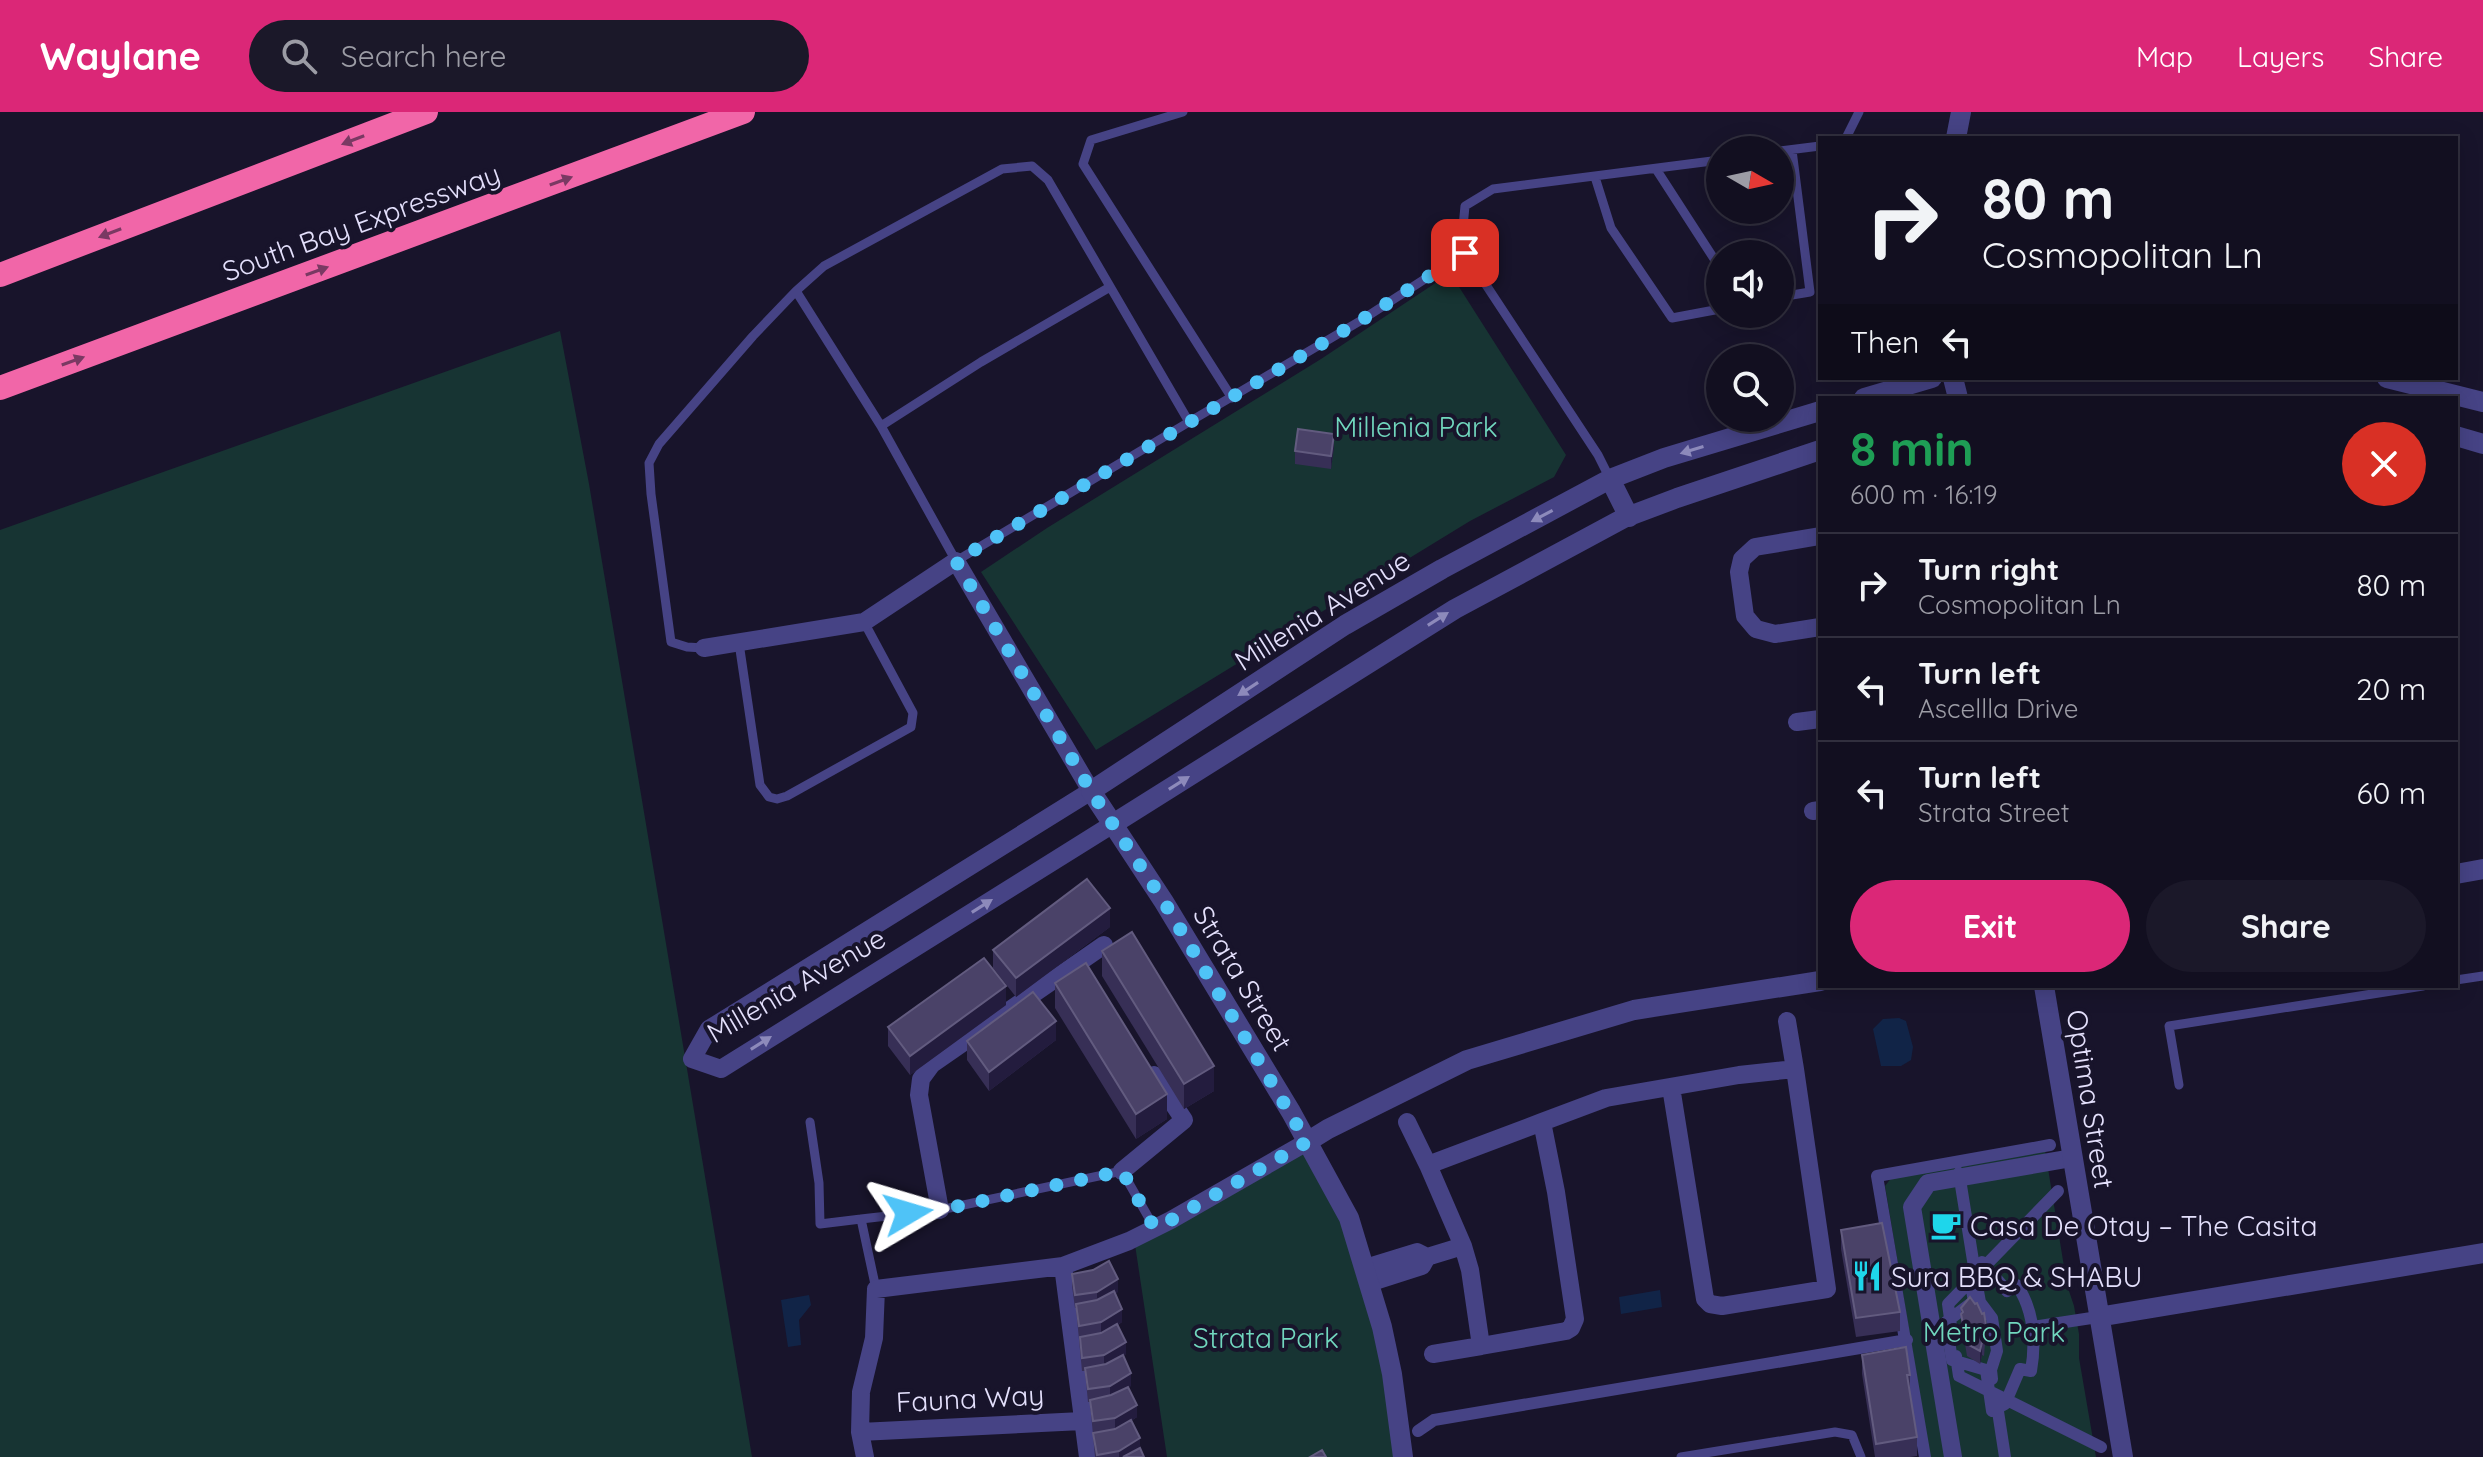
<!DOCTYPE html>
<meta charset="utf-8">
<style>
body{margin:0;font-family:Quicksand,sans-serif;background:#1b1829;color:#f1f3f6;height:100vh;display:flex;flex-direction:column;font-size:30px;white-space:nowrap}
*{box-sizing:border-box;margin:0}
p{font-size:26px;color:#9c9ca5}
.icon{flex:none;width:44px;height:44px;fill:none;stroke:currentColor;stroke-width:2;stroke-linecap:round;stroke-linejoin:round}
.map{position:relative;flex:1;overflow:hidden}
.drawer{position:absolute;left:1818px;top:284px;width:640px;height:592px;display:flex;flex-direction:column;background:#120f20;border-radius:0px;box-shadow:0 4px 20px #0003,0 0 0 2px #312f3e}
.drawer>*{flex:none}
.guide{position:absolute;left:1818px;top:24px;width:640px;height:244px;border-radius:0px;box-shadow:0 4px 20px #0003,0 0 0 2px #312f3e;background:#120f20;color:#f1f3f6;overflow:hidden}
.needle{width:52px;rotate:99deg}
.tools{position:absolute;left:1706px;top:24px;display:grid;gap:16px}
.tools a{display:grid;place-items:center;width:88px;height:88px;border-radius:50%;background:#120f20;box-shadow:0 4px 20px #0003,0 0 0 2px #312f3e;font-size:40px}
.pin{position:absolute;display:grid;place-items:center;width:68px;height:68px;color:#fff;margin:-34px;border-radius:16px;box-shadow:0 4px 12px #0006}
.me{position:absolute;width:88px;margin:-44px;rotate:83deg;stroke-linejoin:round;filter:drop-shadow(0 0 6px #0008)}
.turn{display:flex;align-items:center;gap:28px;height:168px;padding:0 32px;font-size:36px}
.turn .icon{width:104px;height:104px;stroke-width:2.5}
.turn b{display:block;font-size:56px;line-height:68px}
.then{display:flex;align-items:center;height:76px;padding:0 32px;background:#0003;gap:16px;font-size:30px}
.round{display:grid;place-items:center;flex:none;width:84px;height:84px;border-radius:42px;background:#1b1829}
.headline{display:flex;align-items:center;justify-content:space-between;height:136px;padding:0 32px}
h1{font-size:48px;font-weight:700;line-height:60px;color:#1e9e55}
.primary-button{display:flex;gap:16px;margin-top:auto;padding:16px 32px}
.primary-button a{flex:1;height:92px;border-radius:48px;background:#db2777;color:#fff;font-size:32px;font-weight:700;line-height:92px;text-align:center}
.primary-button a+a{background:#1b1829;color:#f1f3f6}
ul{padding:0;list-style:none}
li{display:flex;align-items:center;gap:24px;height:104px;padding:0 32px;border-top:2px solid #312f3e}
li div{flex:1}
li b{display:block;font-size:30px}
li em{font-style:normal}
header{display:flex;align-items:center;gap:48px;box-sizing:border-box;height:112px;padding:0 40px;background:#db2777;color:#fff}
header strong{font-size:38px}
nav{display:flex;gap:44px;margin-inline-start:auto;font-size:28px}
.search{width:560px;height:72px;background:#1b1829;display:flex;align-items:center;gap:20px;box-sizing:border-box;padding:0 28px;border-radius:44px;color:#9c9ca5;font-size:30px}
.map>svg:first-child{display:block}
</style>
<header>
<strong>Waylane</strong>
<div class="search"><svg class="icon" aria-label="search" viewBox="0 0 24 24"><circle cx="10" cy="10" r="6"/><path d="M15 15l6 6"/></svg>Search here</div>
<nav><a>Map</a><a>Layers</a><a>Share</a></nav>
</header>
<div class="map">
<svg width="2483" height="1345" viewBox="0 0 2483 1345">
<rect width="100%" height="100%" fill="#18142b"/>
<path fill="#173433" d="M1443,166L1454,167L1566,343L1554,365L1470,409L1096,638L981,460L1047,416L1321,247Z
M560,219L589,372L752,1345H0V418Z
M1307,1030L1349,1106L1403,1345H1167L1134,1126Z
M2045,1038L2067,1173L2074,1194L2079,1222V1246L2096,1345H1930L1885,1074L1892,1065Z"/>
<path fill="#112447" d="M1899,906L1906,909L1913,935L1911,948L1901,954H1881L1873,917L1883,907Z
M1660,1178L1662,1195L1621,1202L1619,1185Z
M809,1183L811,1193L799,1208L801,1233L788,1235L781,1188Z"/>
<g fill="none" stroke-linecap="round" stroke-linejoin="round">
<path stroke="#464385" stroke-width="9" d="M1183,0L1091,28L1083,52L1232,286
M1846,26L1859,0
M1780,39L1820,34
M1656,57L1720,156
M1595,65L1611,116L1672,206L1720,197
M1465,141L1463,115L1465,94L1493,77L1720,48
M1780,185L1810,180L1792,38
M1189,310L956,449L881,314L796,179L824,154L1002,57L1032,54L1048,68L1189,310L1360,209L1465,141L1598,343L1610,367
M881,314L981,250L1110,175
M739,531L760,673L769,685L777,687L787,684L911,615L913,601L864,510
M704,536L687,535L671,530L651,382L649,351L659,332L753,224L796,179
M2456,868L2483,864
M2179,973L2169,914L2423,874
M810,1010L819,1071L820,1112L861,1107
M876,1177L861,1107L940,1098L1122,1059L1154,1115
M1681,1345L1835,1320L1852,1323L1861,1345"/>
<path stroke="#464385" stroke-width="12" d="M1959,1061L1975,1161
M1982,1150L2007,1179L2017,1173C2034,1199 2036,1230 2031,1259L2020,1257L2005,1292L1992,1299L1986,1258L1952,1248L1946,1210L1974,1189L1969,1163Z
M1978,1179L1980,1190L1992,1206L1997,1239L1991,1258L1992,1267
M1951,1214L1948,1192L2058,1079
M2032,1215L2098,1205
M1956,1244L1959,1264L2101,1335
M1997,1293L2005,1345
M1418,1319L1434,1308L1907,1228
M1925,1345L1877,1064L2050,1033"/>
<path stroke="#464385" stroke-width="18" d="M1820,424L1755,435L1742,447L1739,460L1745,504L1756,517L1775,522L1820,515
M704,536L864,510L956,449L1091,679L709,917L692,947L721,957L1113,712
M1797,610L1820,607
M1813,699L1820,698
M1787,909L1795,957
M1407,1010L1428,1053
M1542,1010L1428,1053L1463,1134L1470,1158L1481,1234L1566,1219L1571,1216L1575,1207L1556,1080L1542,1010L1606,986L1739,963L1795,957L1827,1177L1722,1194L1710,1192L1705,1187L1671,975
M1122,1059L1184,1008L1154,963
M940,1098L919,983L921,967L932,952L1104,833
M1063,1154L1088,1345
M1365,1156L1417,1140L1427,1145L1463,1134
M1369,1171L1422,1154L1427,1145
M1433,1242L1481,1234
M860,1320L1082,1309
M865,1345L860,1320L861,1280L874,1226L876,1177L1063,1154L1129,1129L1171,1108L1307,1030
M1953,1345L1912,1095L1928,1071L2072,1046"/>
<path stroke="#464385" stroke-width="20" d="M1956,26L1961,0
M1953,266L1958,286
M2387,266L2483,290
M1864,286L1932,266
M2456,324L2483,332
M1610,367L1629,405
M1113,712L1455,497L1624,406L1677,386L1820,338
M2456,762L2483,757
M2044,874L2123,1345
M1307,1030L1328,1017L1467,948L1634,898L1820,869
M2098,1205L2483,1141
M1403,1345L1392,1262L1382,1215L1349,1106L1291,1000L1164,790L1091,679L1345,513L1442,457L1610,367L1664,346L1820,299"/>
<path stroke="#f166a8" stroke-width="24" d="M0,163L426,0
M0,276L743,0"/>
</g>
<path fill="#372f56" d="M1334,335L1331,357L1295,352V339Z
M1110,815L1016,885L993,856V838Z
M1102,839L1214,979L1184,997L1102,864Z
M1055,871L1167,1007L1136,1027L1055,896Z
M1006,893L910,963L888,934V915Z
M1056,928L989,979L967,948V929Z
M1937,1103L1959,1105V1112H1955V1117L1948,1119L1947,1115L1938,1116Z
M1841,1118L1900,1200V1219L1856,1225L1841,1137Z
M1072,1162L1118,1180L1115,1181L1122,1210L1118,1213L1126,1242L1123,1244L1131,1274L1128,1275L1137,1305L1131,1309L1140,1337L1144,1345H1095L1090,1290H1088L1085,1259H1082L1076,1196H1075L1072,1174Z
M1975,1192L1987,1219V1232H1985L1984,1244L1982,1243L1980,1252L1967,1244L1961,1208V1196Z
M1862,1243L1910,1263V1281L1917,1325V1344L1910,1345H1875L1862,1262Z"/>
<path fill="#231c3e" d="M1334,322V335L1331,357V344Z
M1110,796V815L1016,885V866Z
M1006,874V893L910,963V944Z
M1056,909V928L989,979V960Z
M1214,954V979L1184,997V972Z
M1167,982V1007L1136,1027V1002Z
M1955,1111V1117L1948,1119V1112Z
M1118,1167V1180L1097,1192V1180Z
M1122,1197V1210L1101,1223V1210Z
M1126,1230V1242L1104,1256V1243Z
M1982,1230V1243L1980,1252V1239Z
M1131,1261V1274L1110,1287V1274Z
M1137,1293V1305L1115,1319V1306Z
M1140,1326V1339L1130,1345H1119V1339Z"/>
<path fill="#4a4268" stroke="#625b7f" stroke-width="2" d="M1298,317L1334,322L1331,344L1295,339Z
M1087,767L1110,796L1016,866L993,838Z
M1132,820L1214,954L1184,972L1102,839Z
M984,846L1006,874L910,944L888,915Z
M1086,851L1167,982L1136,1002L1055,871Z
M1033,880L1056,909L989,960L967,929Z
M1958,1100L1959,1105L1955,1106V1111L1948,1112L1947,1109L1938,1110L1937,1103Z
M1882,1111L1900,1200L1856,1206L1841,1118Z
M1109,1149L1118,1167L1097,1180L1075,1183L1072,1162L1093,1158Z
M1114,1179L1122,1197L1101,1210L1079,1214L1076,1192L1097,1188Z
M1970,1185L1975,1192L1977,1191L1982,1202L1984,1201L1987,1219H1985L1984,1231L1982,1230L1980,1239L1967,1232L1968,1227L1966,1226L1961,1202L1963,1200L1961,1196Z
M1117,1212L1126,1230L1104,1243L1082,1246L1080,1225L1101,1221Z
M1906,1235L1910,1263H1907L1917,1325L1876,1332L1862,1243Z
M1123,1243L1131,1261L1110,1274L1088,1277L1085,1256L1106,1252Z
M1128,1275L1137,1293L1115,1306L1093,1309L1090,1288L1111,1283Z
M1131,1308L1140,1326L1119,1339L1097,1343L1093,1321L1115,1317Z
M1140,1336L1144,1345H1123Z
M1322,1338L1326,1345H1310Z"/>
<defs><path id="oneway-solid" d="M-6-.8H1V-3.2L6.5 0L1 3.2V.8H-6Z" transform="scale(2)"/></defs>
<g fill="#7a3963">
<use href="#oneway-solid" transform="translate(353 28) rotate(159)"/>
<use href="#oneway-solid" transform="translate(561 69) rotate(-20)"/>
<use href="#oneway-solid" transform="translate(110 121) rotate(159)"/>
<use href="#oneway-solid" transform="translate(317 159) rotate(-20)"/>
<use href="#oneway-solid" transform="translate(73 249) rotate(-20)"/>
</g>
<g fill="#8d8abb">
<use href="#oneway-solid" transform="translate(1692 338) rotate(163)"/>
<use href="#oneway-solid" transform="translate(1542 404) rotate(152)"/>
<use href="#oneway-solid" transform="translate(1438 507) rotate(-32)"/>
<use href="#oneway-solid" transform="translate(1248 577) rotate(147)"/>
<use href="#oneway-solid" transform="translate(1179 671) rotate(-32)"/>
<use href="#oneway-solid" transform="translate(982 794) rotate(-32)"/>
<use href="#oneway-solid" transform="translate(761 931) rotate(-32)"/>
</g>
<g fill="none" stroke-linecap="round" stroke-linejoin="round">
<path stroke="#4fc3f7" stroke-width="14" stroke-dasharray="0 25.2" d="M908,1101L940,1098L1122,1059L1154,1115L1171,1108L1307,1030L1164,790L1091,679L956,449L1360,209L1465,141"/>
</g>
<defs>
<g id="cafe-bare" transform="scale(2.4)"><path d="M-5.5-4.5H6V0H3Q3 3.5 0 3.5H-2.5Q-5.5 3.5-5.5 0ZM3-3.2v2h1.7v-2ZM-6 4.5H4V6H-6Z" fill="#1ed6eb" stroke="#18142b" stroke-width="2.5" paint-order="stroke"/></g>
<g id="restaurant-bare" transform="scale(2.4)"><path d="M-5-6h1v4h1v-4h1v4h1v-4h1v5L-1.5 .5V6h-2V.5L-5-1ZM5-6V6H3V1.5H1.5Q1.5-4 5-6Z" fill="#1ed6eb" stroke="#18142b" stroke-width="2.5" paint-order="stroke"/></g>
</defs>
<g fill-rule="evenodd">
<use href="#cafe-bare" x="1946" y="1113"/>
<use href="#restaurant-bare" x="1867" y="1164"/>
</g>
<g text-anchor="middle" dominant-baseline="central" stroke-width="8" stroke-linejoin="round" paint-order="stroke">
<g font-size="28" fill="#e4e0fc" stroke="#18142b">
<text transform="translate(361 110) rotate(-20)">South Bay Expressway</text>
<text transform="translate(1322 498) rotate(-32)">Millenia Avenue</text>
<text transform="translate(1243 866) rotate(59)">Strata Street</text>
<text transform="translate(796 873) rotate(-30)">Millenia Avenue</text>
<text transform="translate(2091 987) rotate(81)">Optima Street</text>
<text transform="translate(970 1286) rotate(-3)">Fauna Way</text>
</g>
<g font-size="28" fill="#71d7be" stroke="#18142b">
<text x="1416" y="314">Millenia Park</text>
<text x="1994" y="1219">Metro Park</text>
<text x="1266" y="1225">Strata Park</text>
</g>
<g font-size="28" fill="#e4e0fc" stroke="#18142b" text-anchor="start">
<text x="1970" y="1113">Casa De Otay – The Casita</text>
<text x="1891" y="1164">Sura BBQ &amp; SHABU</text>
</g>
</g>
</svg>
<div class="tools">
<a><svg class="needle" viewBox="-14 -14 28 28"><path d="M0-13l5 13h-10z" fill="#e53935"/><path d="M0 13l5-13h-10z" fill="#9c9ca5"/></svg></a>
<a><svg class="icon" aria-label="sound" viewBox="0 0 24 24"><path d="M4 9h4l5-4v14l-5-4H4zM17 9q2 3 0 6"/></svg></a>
<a><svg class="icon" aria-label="search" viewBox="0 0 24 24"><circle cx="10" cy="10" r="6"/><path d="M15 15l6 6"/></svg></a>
</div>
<div class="pin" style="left:1465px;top:141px;background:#d93025"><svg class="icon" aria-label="arrive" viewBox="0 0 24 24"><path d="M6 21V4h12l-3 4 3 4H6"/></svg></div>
<svg class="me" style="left:908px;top:1101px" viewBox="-20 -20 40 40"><path d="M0-17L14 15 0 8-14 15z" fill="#4fc3f7" stroke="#fff" stroke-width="4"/></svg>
<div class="guide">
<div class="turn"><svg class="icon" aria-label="right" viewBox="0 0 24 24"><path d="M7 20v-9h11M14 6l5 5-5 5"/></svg><div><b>80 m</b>Cosmopolitan Ln</div></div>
<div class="then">Then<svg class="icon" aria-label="left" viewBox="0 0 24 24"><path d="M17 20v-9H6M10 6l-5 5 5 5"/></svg></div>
</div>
<section class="drawer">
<div class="headline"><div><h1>8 min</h1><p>600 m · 16:19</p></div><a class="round" style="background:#d93025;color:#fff"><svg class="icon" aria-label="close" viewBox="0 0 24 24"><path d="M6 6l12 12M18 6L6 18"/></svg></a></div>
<ul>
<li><svg class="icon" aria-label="right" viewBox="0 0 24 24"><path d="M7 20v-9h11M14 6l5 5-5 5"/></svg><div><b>Turn right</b><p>Cosmopolitan Ln</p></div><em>80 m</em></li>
<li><svg class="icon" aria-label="left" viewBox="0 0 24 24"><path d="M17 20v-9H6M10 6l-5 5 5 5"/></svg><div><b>Turn left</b><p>Ascellla Drive</p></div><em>20 m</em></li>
<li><svg class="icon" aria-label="left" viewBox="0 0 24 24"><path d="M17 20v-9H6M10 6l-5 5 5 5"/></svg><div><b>Turn left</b><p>Strata Street</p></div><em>60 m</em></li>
</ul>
<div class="primary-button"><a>Exit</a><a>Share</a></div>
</section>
</div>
